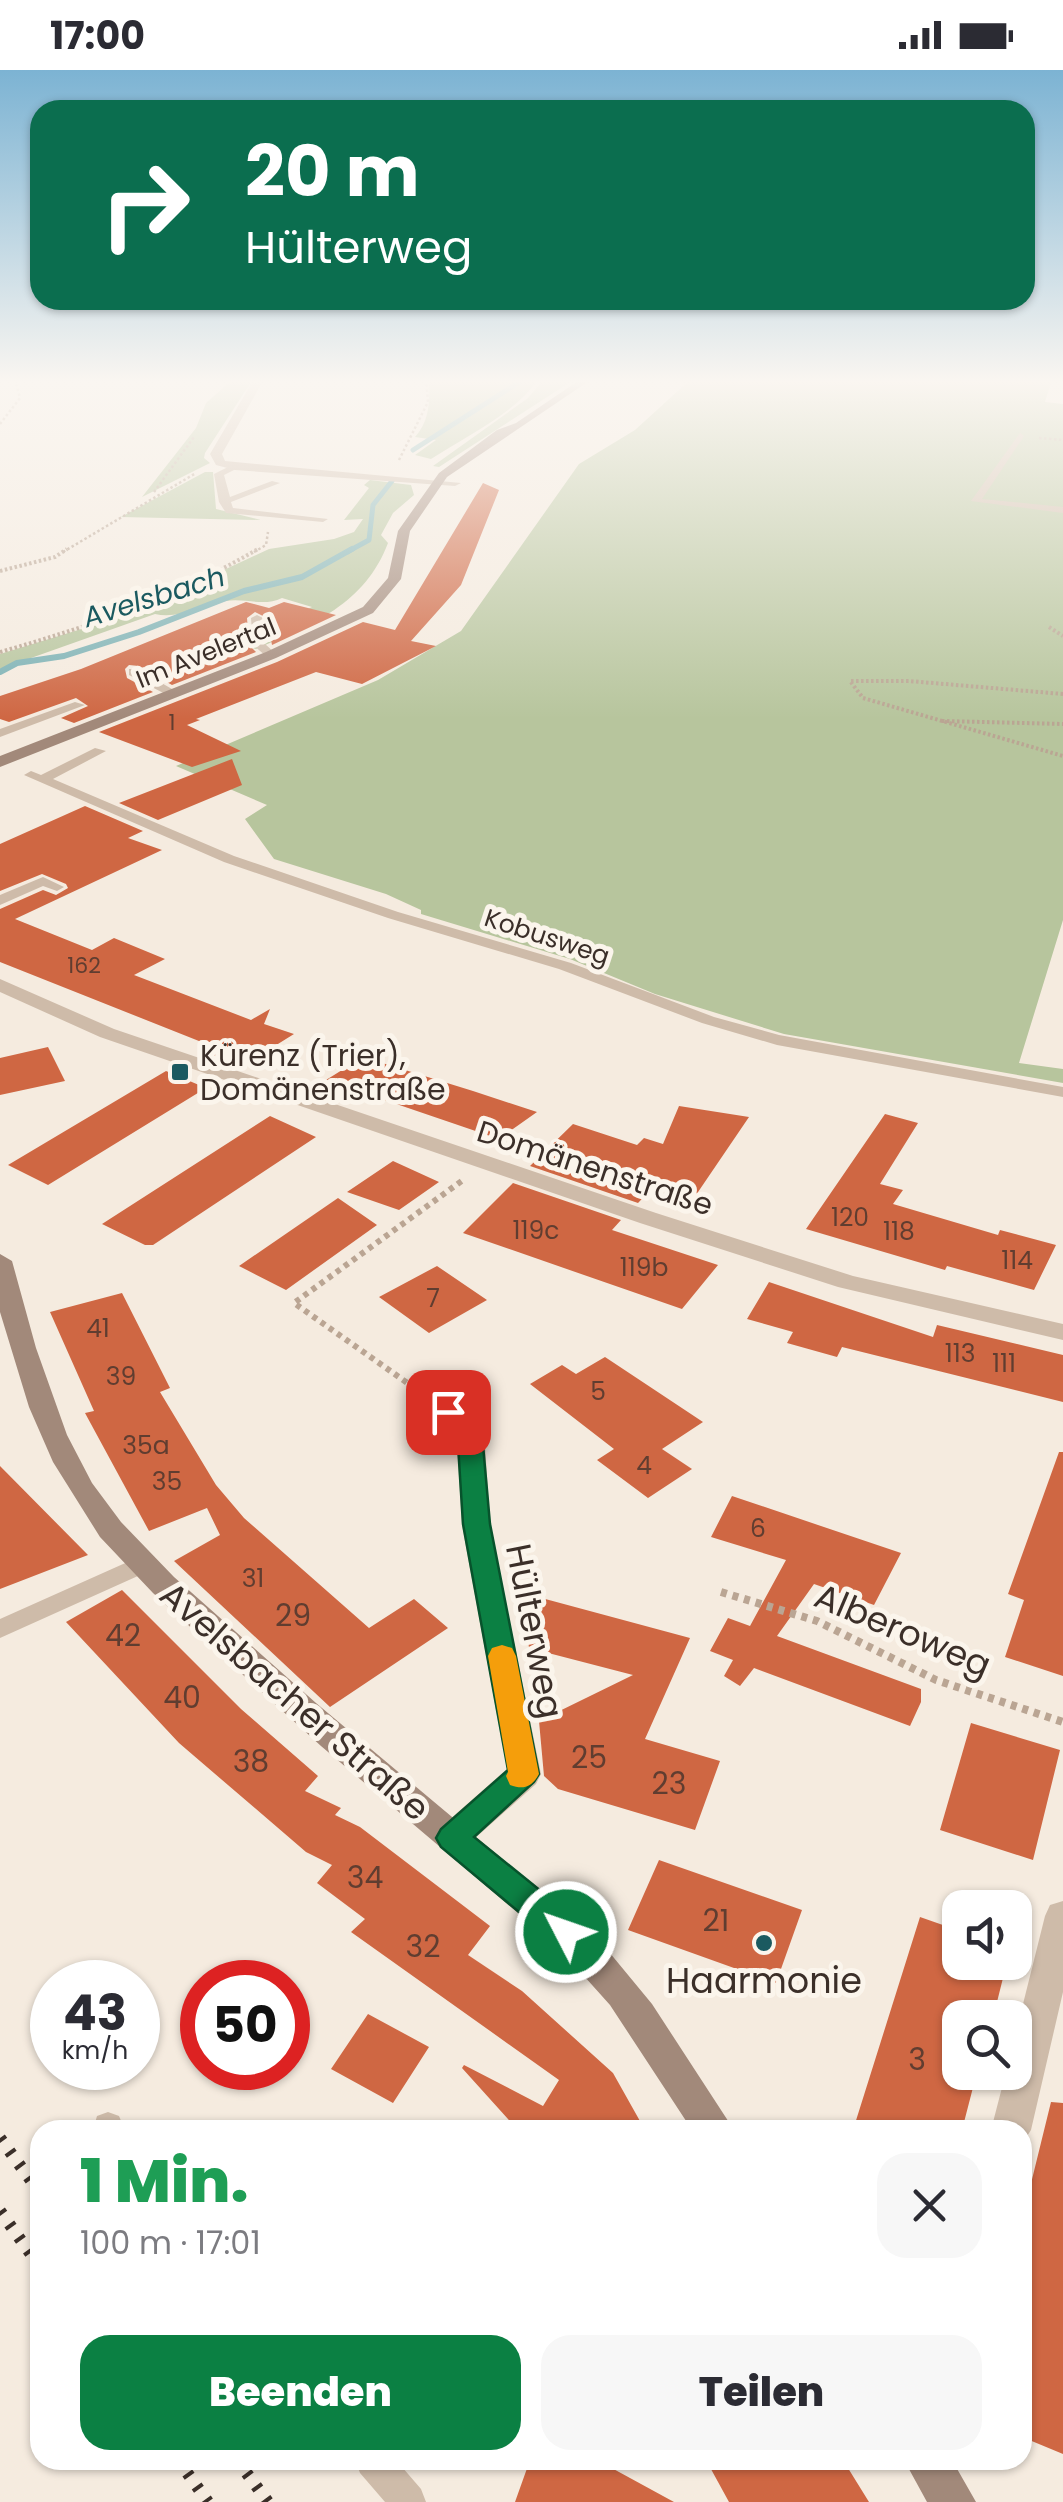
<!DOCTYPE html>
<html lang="de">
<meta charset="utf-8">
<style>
body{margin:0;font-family:Poppins,sans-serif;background:#f7f7f7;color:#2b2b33;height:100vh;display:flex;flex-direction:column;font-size:38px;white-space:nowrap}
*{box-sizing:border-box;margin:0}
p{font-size:32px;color:#7c7c81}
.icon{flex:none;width:55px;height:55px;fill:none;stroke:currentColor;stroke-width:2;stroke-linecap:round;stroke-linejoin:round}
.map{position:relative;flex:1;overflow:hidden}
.side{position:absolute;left:30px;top:2050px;width:1002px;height:350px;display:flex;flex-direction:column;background:#fff;border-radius:30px;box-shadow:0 2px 8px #0004}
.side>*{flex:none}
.hud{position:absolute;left:30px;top:30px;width:1005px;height:210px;border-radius:30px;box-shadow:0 2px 8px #0004;background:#0b6e4f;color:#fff;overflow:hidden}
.controls{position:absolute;left:942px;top:1820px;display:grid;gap:20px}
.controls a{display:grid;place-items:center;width:90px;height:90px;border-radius:20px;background:#fff;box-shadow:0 2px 8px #0004;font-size:50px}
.speed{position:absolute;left:30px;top:1890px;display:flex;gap:20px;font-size:50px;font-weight:700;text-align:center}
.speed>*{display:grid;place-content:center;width:130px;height:130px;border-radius:50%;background:#fff;box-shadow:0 2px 8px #0004;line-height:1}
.speed small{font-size:25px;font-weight:400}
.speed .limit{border:15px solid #d22;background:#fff;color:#111}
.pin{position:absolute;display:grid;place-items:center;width:85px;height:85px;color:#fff;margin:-42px;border-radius:20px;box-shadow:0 5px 15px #0006}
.me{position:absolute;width:110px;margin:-55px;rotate:311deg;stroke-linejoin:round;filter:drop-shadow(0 0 8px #0008)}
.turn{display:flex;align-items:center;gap:35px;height:210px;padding:0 50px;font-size:45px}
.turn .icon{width:130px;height:130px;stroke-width:2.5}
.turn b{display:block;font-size:70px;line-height:85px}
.round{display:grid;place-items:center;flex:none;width:105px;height:105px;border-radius:30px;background:#f7f7f7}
.headline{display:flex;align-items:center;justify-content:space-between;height:170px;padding:0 50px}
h1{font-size:60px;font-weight:800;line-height:75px;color:#1e9e55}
.button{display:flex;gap:20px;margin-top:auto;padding:20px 50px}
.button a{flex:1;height:115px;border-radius:30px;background:#0b8043;color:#fff;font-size:40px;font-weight:800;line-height:115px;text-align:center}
.button a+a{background:#f7f7f7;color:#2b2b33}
.status{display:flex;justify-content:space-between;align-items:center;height:70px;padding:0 50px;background:#fff;direction:ltr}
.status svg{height:28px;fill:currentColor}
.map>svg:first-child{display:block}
</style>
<div class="status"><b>17:00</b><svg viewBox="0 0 49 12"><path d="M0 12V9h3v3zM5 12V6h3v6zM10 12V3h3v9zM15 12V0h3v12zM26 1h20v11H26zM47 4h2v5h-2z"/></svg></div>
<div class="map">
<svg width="1063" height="2432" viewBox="0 0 1063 2432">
<rect width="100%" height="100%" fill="#f5ebdf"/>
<path fill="#b7c59d" d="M233,309H253L205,383L204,388L210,393L142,427L196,358L206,333Z
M429,309H538C515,344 466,366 431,389L415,385L436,370L415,367C430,351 430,329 429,309Z
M544,309H575L439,397L433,396L528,328Z
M691,309H1052L1045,332L1063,334V850L1019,993L1063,999V1013L784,964L655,924L570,889L421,844V840L386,824L274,789L245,749L267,735L176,696L378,610L461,561L579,394L635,360Z
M205,402H213L216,439L261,450L121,447Z
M370,410L411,415L414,425L393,443L381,465L388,473C365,534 312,555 256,579L234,572L312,537L282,528C264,537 246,528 226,531C202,534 179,550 155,544L0,599V584L127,545L269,479L334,469L354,462L363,449L344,450L369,418L364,415Z"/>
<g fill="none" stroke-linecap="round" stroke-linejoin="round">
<path stroke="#7bb1b4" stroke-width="5" d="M413,380L524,309
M347,482L369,470L373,435L392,411"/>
<path stroke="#7bb1b4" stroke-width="6" d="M0,602L17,593L64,586L139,562L244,521L302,507L352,479"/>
</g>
<path fill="#cf6743" d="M483,413L499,420L461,515L411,571L436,576L362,614L316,602L196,649L200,650L187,655L241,681L192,697L99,662L277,592L363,552L395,560Z
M246,532L269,538L284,532L336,545L272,575L267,548L255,542L247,548L249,575L256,582L172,615L139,596L129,595L125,599L127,608L153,622L74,653L61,648L88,636L76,628L9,652L0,649V626L81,599Z
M232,689L242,715L158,750L119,733Z
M85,736L143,761L128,768L162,780L15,849L92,880L114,868L165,889L134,905L251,950L270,939L264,954L294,964L257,987L252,985L248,995L199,981L209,975L0,892V839L43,820L56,825L68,818L66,814L42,804L0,821V774Z
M48,977L65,1011L0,1025V988Z
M363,987L473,1021L537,1042L499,1069L326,1010Z
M166,1001L206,1018L48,1115L8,1095Z
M679,1036L749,1047L696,1125L659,1111L638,1133L530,1096L573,1054L637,1075L644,1068L663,1074Z
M885,1044L918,1053L880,1114L903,1120L893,1134L998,1165L1000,1160L1056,1175L1034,1220L947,1196L945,1200L806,1159Z
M270,1046L316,1067L153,1175H145L102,1154Z
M393,1091L439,1112L399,1140L347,1122Z
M513,1113L621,1150L612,1160L718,1195L682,1239L463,1163Z
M338,1128L377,1155L286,1220L239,1196Z
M437,1196L487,1230L429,1263L379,1227Z
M769,1212L933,1267L937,1255L1063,1285V1332L842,1277L837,1287L787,1273L793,1262L747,1249Z
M122,1223L170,1318L160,1322L216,1415L244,1448L369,1558L414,1529L448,1558L330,1637L174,1491L220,1465L207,1438L149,1461L85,1343L94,1341L50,1242Z
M605,1287L703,1352L662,1379L692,1399L648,1428L597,1390L614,1379L530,1314L562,1295L576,1304Z
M1059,1382H1063V1606L1005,1587L1024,1530L1008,1524Z
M0,1396L88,1485L0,1519Z
M732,1426L901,1483L874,1535L814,1514L777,1566L921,1619V1632L910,1656L754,1598L740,1616L724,1606L733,1590L710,1581L728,1548L750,1556L786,1490L711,1467Z
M122,1520L241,1639L318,1706L305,1721L341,1738L335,1745L360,1757L490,1856L468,1885L522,1921L613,2003L645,2060H518L462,1998L464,1995L543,2036L559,2010L351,1862L365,1849L317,1813L332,1795L306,1782L179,1673L66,1552Z
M523,1523L690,1568L645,1669L720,1691L695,1760L558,1719L544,1706L539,1651L633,1605L529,1578Z
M971,1653L1060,1680L1033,1790L940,1760Z
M659,1790L802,1840L776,1913L628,1860Z
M920,1847L960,1861V1892H1007L993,1948H960V2002H977L962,2060H853Z
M368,1944L429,1977L393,2033L331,1999Z
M1051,2032L1063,2033V2384L1022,2367V2194L1031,2155L1022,2150Z
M530,2390H597L674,2432H515Z
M706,2390H843L869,2432H729Z"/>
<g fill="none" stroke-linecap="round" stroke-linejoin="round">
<path stroke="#baa593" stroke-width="2.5" stroke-dasharray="2.5 2.5" stroke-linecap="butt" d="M0,354L20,328L15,309
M1039,368L1063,370
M399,390L428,332L426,309
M154,422L194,367
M63,482L196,403
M254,482L266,475L268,462"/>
<path stroke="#baa593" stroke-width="4" stroke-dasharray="2.5 2.5" stroke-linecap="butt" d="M0,501L55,487L67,479
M1049,557L1063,566
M0,582C91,556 176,527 258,479
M1063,624L909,611H850L863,628L1063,686
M942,651L1063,654"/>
<path stroke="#baa593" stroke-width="6" stroke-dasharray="5 5" stroke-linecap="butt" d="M423,1324L294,1233L463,1110"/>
<path stroke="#baa593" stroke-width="8" stroke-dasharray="6 6" stroke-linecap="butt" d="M721,1522L817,1551L936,1610L1063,1652"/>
<path fill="#cebba9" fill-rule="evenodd" d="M1020,363L1024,366L982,429L1063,437V443L971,431Z
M232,395L240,397L224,405L230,427L272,411L280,413L231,432L233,438L328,449L323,452L226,443L219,432L214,404Z
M257,545L263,548L265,574L275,583V587H267L253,575L251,548Z
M129,599H137L179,623L169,626L129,605Z
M75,632L85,635L0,667V659Z
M95,678L106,681L53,709L234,786L398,842L571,893L714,947L779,965L1063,1017V1027L777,975L702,953L559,899L388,848L224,792L24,705L31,701L41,705Z
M43,807L64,817L57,821L43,816L0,835V825Z
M141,1486L149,1489L153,1495L149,1501L0,1568V1549Z
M108,2042L119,2046L125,2060H93L97,2046Z
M355,2390H396L421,2419L426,2432H385L360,2403Z"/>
<path fill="#cebba9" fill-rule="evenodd" d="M254,309H264L222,384L225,391L461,413L455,416L235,400L216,395L210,384Z
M0,909L114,959L656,1143L853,1206L1063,1254V1270L838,1217L640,1153L100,967L0,922Z
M449,1332L459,1335L485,1375L490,1455L541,1704L536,1714L464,1778L452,1782L440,1778L435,1768L440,1758L507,1699L462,1455L457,1375L435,1341L439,1335Z
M1063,1831V1922L1031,2060L1022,2074V2060H991L1006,2002H1015V1966L1045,1846L1050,1835Z"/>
<path fill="#a2897a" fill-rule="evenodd" d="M581,309H592L447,407L410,461L401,509L373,543L276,588L0,697V686L266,582L363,537L388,508L398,461L439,403L497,360L516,353Z
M0,1184L12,1191L36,1278L67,1365L92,1413L121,1452L174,1507L316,1633L600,1871L652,1934L734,2060H692L610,1935L558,1877L321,1676L153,1523L100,1467L53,1392L29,1337L0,1242Z
M904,2390H952L976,2432H927Z"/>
<path stroke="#3b2f29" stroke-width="12" stroke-dasharray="4 12" stroke-linecap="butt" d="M0,2068L40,2123
M0,2141L40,2197
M178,2390L208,2432
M237,2390L268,2432"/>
</g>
<linearGradient id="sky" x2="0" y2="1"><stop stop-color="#7cb3d3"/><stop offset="0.48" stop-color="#faf6f1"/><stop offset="1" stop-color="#faf6f1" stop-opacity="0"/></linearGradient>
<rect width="1063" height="649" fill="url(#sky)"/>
<path fill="#0b8043" stroke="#07532c" stroke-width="2.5" d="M448,1333L457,1336L483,1375L490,1454L539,1704L534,1712L474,1767L578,1851L583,1862L578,1872L566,1876L555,1872L441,1777L436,1768L441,1759L508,1700L463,1454L458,1375L436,1342Z"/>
<path fill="#f59e0b" d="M502,1575L512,1578L516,1586L539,1704C532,1717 524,1720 510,1715L506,1706L508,1702L488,1586L492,1578Z"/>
<g fill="#1b5a60" stroke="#fbf5ec" stroke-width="4">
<rect x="170" y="992" width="20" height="20" rx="5"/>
<circle cx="764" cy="1873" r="10"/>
</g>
<g text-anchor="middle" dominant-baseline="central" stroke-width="10" stroke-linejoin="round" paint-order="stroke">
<g font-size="22" fill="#603d30">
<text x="172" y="652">1</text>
<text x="84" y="895">162</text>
</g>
<g font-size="25" fill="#3b2f29" stroke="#fbf5ec">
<text transform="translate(206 583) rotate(-22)">Im Avelertal</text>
<text transform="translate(547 867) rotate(18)">Kobusweg</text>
</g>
<g font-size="25" fill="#603d30">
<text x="850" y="1147">120</text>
<text x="536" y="1160">119c</text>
<text x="899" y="1161">118</text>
<text x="1017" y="1190">114</text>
<text x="644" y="1197">119b</text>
<text x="433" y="1228">7</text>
<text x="98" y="1258">41</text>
<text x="960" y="1283">113</text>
<text x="1004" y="1293">111</text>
<text x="121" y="1306">39</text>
<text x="598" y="1321">5</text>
<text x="146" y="1375">35a</text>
<text x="644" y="1395">4</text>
<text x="167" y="1411">35</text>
<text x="758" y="1458">6</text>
<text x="253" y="1508">31</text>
</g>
<g font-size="28" font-style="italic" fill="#1b5a60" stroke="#fbf5ec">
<text transform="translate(154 527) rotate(-17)">Avelsbach</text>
</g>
<g font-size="30" fill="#3b2f29" stroke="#fbf5ec" text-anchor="start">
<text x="200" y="985">Kürenz (Trier),<tspan x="200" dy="34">Domänenstraße</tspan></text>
</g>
<g font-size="30" fill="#3b2f29" stroke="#fbf5ec">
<text transform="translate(595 1098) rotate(18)">Domänenstraße</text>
</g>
<g font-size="30" fill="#603d30">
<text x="293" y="1545">29</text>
<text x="123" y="1565">42</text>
<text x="182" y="1627">40</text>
<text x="589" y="1687">25</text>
<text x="251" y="1691">38</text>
<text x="669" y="1713">23</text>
<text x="365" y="1807">34</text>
<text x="716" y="1850">21</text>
<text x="423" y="1876">32</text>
<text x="917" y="1989">3</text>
</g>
<g font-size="35" fill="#3b2f29" stroke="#fbf5ec">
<text transform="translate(903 1560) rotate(23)">Alberoweg</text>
<text transform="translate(535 1561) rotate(79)">Hülterweg</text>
<text transform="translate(295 1631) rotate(41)">Avelsbacher Straße</text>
</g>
<g font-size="35" fill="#3b2f29" stroke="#fbf5ec">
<text x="764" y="1910">Haarmonie</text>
</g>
</g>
</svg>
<div class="controls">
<a><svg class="icon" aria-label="sound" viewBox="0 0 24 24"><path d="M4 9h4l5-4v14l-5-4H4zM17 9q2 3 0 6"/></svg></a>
<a><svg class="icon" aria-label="search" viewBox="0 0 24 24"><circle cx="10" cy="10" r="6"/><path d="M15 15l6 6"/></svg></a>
</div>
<div class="speed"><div>43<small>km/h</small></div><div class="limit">50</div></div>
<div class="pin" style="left:448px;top:1342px;background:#d93025"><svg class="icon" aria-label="arrive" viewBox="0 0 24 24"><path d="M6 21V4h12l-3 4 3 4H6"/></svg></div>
<svg class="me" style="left:566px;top:1862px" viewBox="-20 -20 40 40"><circle r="17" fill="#0b8043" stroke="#fff" stroke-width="3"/><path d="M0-11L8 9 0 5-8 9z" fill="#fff"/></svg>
<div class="hud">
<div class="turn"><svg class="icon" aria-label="right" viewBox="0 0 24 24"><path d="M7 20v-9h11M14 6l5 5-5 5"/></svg><div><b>20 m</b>Hülterweg</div></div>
</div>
<section class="side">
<div class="headline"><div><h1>1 Min.</h1><p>100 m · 17:01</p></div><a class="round"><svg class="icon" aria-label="close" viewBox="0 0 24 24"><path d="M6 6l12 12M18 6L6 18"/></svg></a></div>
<div class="button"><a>Beenden</a><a>Teilen</a></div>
</section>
</div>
